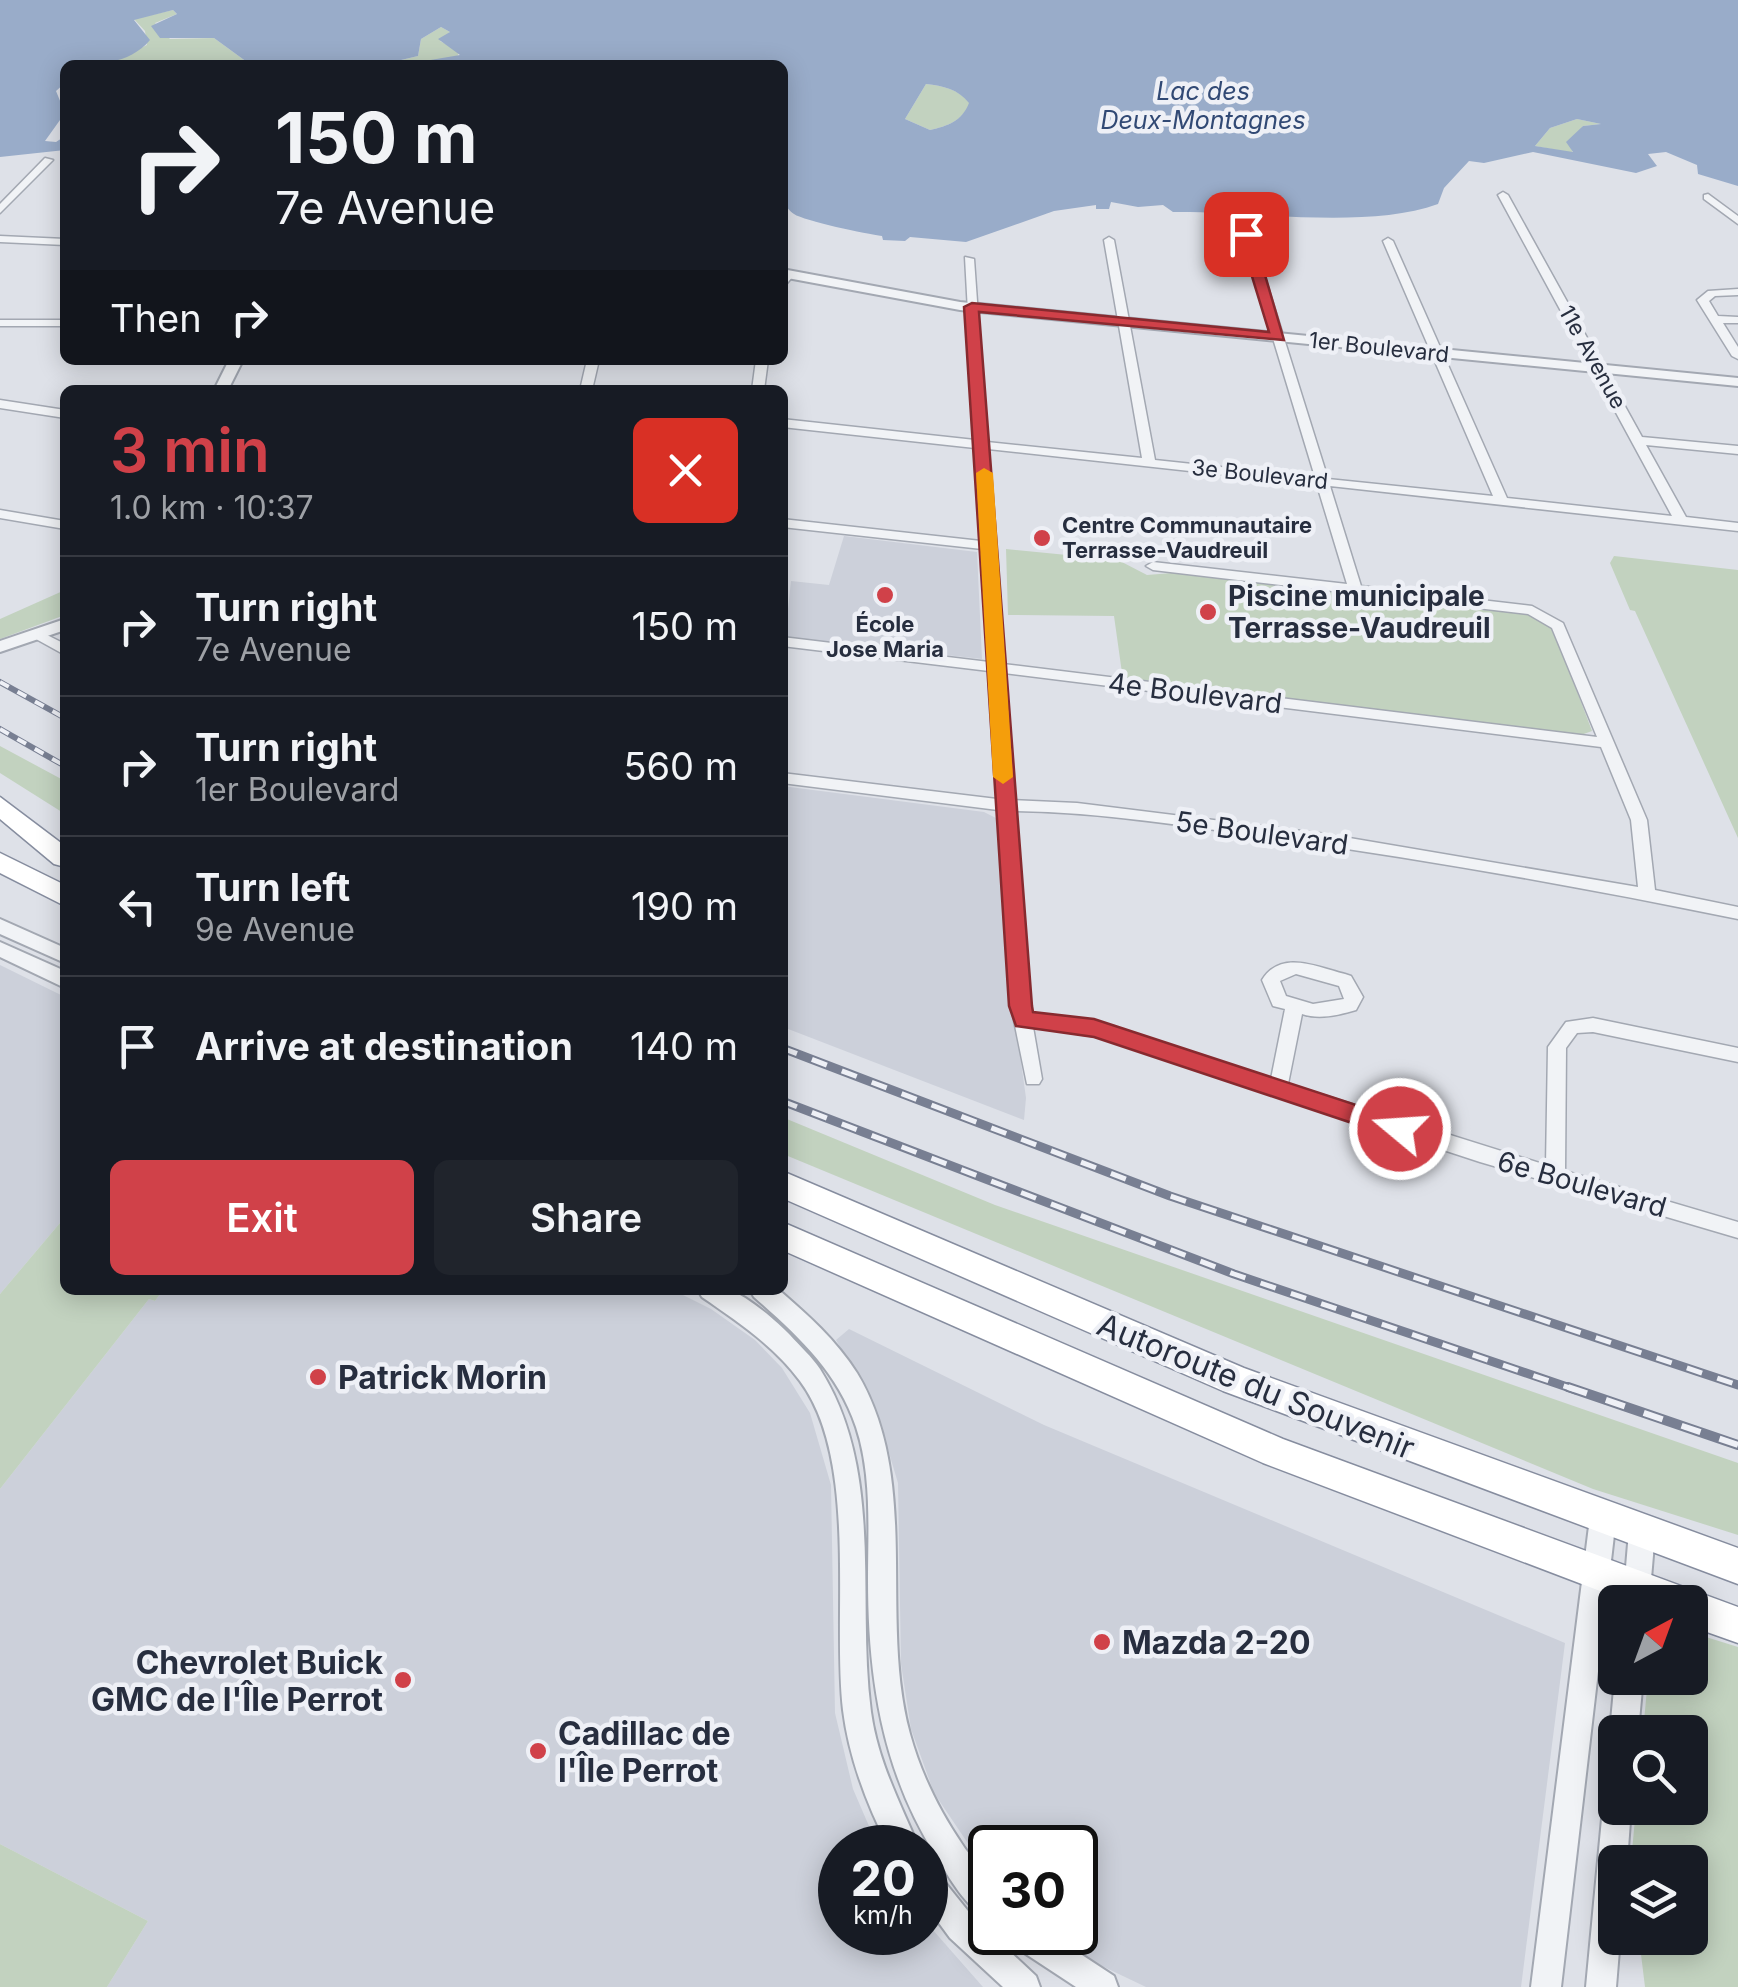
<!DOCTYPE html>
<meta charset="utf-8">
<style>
body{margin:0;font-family:Inter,sans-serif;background:#20242c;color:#f1f3f6;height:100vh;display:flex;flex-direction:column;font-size:38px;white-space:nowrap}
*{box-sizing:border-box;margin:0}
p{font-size:32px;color:#9ea1a6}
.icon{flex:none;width:55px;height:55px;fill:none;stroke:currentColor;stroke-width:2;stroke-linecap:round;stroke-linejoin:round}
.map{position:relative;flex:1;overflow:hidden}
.side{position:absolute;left:60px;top:385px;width:728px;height:910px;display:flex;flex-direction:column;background:#171b24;border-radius:15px;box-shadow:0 5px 25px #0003}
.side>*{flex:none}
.top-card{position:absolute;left:60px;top:60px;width:728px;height:305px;border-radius:15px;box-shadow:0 5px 25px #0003;background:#171b24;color:#f1f3f6;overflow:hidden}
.needle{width:65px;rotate:41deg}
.buttons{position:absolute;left:1598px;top:1585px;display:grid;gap:20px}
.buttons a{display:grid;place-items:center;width:110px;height:110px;border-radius:15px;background:#171b24;box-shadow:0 5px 25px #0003;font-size:50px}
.speed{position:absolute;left:818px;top:1825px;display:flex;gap:20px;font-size:50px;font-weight:700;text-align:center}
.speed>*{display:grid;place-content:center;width:130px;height:130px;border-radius:50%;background:#171b24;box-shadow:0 5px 25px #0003;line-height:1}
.speed small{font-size:25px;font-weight:400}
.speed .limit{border:5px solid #111;border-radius:15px;background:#fff;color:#111}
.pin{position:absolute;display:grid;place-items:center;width:85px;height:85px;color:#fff;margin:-42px;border-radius:20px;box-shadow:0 5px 15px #0006}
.me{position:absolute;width:110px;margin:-55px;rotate:288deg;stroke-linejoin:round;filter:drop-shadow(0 0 8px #0008)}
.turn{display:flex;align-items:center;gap:35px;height:210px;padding:0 50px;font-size:45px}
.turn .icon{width:130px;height:130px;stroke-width:2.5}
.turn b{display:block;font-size:70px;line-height:85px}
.then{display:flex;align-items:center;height:95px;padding:0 50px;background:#0003;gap:20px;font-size:38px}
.round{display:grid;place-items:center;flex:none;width:105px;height:105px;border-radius:15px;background:#20242c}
.overview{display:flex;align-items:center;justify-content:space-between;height:170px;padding:0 50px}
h1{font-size:60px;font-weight:600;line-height:75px;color:#d04149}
.button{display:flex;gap:20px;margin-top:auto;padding:20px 50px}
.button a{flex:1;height:115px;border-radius:15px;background:#d04149;color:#fff;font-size:40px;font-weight:600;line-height:115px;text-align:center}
.button a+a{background:#20242c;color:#f1f3f6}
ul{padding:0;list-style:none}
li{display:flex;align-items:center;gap:30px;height:140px;padding:0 50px;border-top:2px solid #363941}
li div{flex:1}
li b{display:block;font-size:38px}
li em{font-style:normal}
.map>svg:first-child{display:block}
</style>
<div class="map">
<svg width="1738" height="1987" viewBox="0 0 1738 1987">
<rect width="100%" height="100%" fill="#dee1e8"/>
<path fill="#ccd0da" d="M844,536L977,552L982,659L785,637L791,581L829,585Z
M782,786L984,812L996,818L1007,960L1026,1098L1024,1120L783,1027Z
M0,965L65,997V1217L0,1294Z
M163,1290H673L711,1309L755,1340L782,1368L810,1413L831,1485L835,1713L853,1789L878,1847L840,1848V1932H925V1921L983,1987H107L148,1921L0,1844V1489L149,1299L155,1301Z
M849,1329L1044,1425L1565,1643L1521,1987H1146L1081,1956L1048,1933L1075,1932V1848H990V1876L934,1793L911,1729L901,1664L898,1483L875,1406L836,1340Z"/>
<path fill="#c2d2bf" d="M173,10L177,14L155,23L170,39L214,38L251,65H104L147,45L145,31L134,19Z
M441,27L450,32L440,41L459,51L457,58L380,65L418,56L421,39Z
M926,84C943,86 958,89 970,103C962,121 948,126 930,130L905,119Z
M1577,119L1601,124L1583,126L1570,145L1573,153L1535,146L1550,128Z
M1006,549L1118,560L1147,575L1184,572L1529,613L1553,628L1592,731L1581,735L1123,680L1114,616L1008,615Z
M1614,556L1738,570V838L1635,611L1630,610L1610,563Z
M65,590V615L0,639V619Z
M0,746L65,781V814L0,773Z
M782,1117L995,1205L1738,1463V1535L1593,1489L783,1154Z
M65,1217V1290H163L155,1301L149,1299L0,1489V1294Z
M1690,1632L1738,1647V1987H1645L1639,1938H1690V1862H1631L1636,1808H1690V1732H1643L1648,1678H1690Z
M0,1844L148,1921L107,1987H0Z"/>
<path fill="#99acc9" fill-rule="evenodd" d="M0,0H1738V186L1698,174L1697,165L1666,152L1648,154L1657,166L1636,173L1533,152L1484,163L1469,161L1444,188L1438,204C1366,230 1251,211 1173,212L1163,205L1138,207L1111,202L1109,209H1096V205L1054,211L966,242L910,237L905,241L883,240L882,236C867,234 804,221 794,214C789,211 787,206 783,204L782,65H401L460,55L438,39L450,32L441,27L421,39L418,56L380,65H251L214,38H160L151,26L177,14L173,10L134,20L150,40C129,65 95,65 65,65V83L56,91L65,113L45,141L56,142L65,136V150L0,157ZM926,84C943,86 958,89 969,103C962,121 948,126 930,130L905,119ZM1577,119L1601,124L1583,126L1566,142L1573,152L1535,146L1550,128Z"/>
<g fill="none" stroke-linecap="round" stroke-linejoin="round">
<g stroke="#a3a8b2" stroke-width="3">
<path id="minor" d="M45,158L53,160L0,213V204Z
M1503,192L1508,195L1642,437L1738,446V454L1646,445L1686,517L1738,523V531L1330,486L1361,586L1532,606L1563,623L1647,820L1655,890L1738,907V919C1583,887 1428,860 1272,838C1186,826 1100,812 1014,811L1030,1013L1098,1023L1271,1079L1285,1009L1273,1006L1262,980C1281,949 1317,967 1345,974L1351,976L1363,997L1356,1010C1339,1015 1319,1020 1302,1014L1288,1084L1546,1165L1548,1047L1566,1022L1593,1018L1738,1048V1062L1593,1032L1577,1033L1566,1048L1565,1171L1738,1222V1238L1480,1162L1098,1037L1033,1027L1042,1079L1039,1084H1027L1011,1006L998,810L782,783V773L997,799L989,671L782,646V637L989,662L982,549L782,527V519L981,541L975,448L782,427V419L975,440L965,257L974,259L987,442L1142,458L1104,240L1109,237L1114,240L1155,460L1315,477L1241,233L1246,230L1251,233L1328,479L1493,496L1383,241L1388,238L1393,241L1507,498L1672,516L1498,195ZM988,449L1317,485L1347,584L1153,562L1146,566L1153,570L1528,614L1552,628L1597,737L1003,664ZM1004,673L1601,747L1631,820L1638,887L1326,834L1077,803L1013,800ZM1296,974L1339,986L1344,999L1313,1004L1286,996L1280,981Z
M1708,194L1738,216V224L1704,199V195Z
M0,236L65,239V245L0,242Z
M785,273L794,275L782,289Z
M1738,289V295L1715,296L1709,301L1718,316L1738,317V323H1723L1738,347V359L1732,356L1697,300L1708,291Z
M0,320H65V326H0Z
M587,360H599L592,390H580Z
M756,360H768L764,390H752Z
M0,400L65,410V418L0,408Z
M0,510L65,521V529L0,518Z
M41,632L65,644V655L36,639L34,636Z"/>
</g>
<g stroke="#a3a8b2" stroke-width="4">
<path id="tertiary" d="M782,269L960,302L1738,378V386L960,310L782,277Z
M229,360H243L228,390H214Z
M65,619V630L0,652V641Z
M0,919L65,948V963L0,934Z
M0,942L65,971V988L0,957Z
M698,1290C707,1290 721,1287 729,1290C746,1295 778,1322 790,1335C800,1346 812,1357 820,1369C885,1472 856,1598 871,1712C878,1762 900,1802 919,1848H889C867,1805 849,1758 843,1710C832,1615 859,1460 800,1381C773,1345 738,1322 702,1297Z
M750,1290H779C808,1315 836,1340 857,1373C922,1481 878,1617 910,1734C921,1774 939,1810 962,1844C969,1856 984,1868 990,1881C993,1890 990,1908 990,1919C966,1909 949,1877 936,1856C882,1771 868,1678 868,1579C868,1530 872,1475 856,1427C837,1371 797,1335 754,1297Z
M1603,1506L1612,1509L1616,1518L1561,1987H1531L1590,1518L1594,1509Z
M1642,1519L1651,1523L1655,1532L1649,1602H1623L1629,1532L1633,1523Z
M1615,1678H1643L1638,1732H1615V1742L1610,1732Z
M1615,1795V1808H1631L1627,1862H1615V1938H1620L1616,1987H1586L1603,1808L1607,1798Z
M925,1865L935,1870L972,1916L1036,1976L1040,1987H1003L950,1938L925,1904Z
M1005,1932H1047L1114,1976L1118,1987H1076L1009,1943Z"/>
</g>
<g stroke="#868d9f" stroke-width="3">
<path id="trunk" d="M0,797L65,846V867L54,864L0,819Z
M0,853L65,885V906L0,873Z
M782,1171L1244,1368L1738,1548V1584L1223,1391L782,1198Z
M782,1222L1283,1439L1738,1607V1643L1690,1626V1602H1629L1263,1463L782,1250Z"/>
</g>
<use href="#minor" fill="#f1f3f6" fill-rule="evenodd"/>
<use href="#tertiary" fill="#f1f3f6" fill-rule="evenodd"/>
<use href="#trunk" fill="#fff" fill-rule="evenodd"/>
<g stroke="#787f92" stroke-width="6">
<path id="rail-far2" d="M0,682L65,718
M0,729L65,766"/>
</g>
<g stroke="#787f92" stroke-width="9">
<path id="rail-far1" d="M782,1048L1170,1196L1738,1385
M782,1101L1234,1274L1576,1390"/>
</g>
<g stroke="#787f92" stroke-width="10">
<path id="rail" d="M1568,1387L1738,1445"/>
</g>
<use href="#rail-far2" stroke="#eef0f6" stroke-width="4" stroke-dasharray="10" stroke-linecap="butt"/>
<use href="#rail-far1" stroke="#eef0f6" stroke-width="5" stroke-dasharray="16" stroke-linecap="butt"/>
<use href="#rail" stroke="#eef0f6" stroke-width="6" stroke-dasharray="20" stroke-linecap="butt"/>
</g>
<path fill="#d04149" stroke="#872a2f" stroke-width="2.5" d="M1246,229L1253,234L1284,340L979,312L1032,1006L1033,1012L1094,1019L1408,1122L1412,1129L1400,1139L1094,1037L1016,1026L1009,1006L964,307L972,303L1269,332L1239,234Z"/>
<path fill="#f59e0b" d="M984,468L993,473L1013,777L1003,784L993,777L976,473Z"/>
<g fill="#d04149" stroke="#eef0f6" stroke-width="4">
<circle cx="1042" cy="538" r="10"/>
<circle cx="885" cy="595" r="10"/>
<circle cx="1208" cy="612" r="10"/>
<circle cx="318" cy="1377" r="10"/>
<circle cx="1102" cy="1642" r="10"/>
<circle cx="403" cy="1680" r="10"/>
<circle cx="538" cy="1751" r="10"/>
</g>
<g text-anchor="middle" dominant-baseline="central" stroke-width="9" stroke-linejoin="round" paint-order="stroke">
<g font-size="22" fill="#272e3f" stroke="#eef0f6">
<text transform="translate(1379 347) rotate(6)">1er Boulevard</text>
<text transform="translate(1593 357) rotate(61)">11e Avenue</text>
<text transform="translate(1260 474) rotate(6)">3e Boulevard</text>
</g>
<g font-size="22" font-weight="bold" fill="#272e3f" stroke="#eef0f6" text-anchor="start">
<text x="1062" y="525">Centre Communautaire<tspan x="1062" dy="25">Terrasse-Vaudreuil</tspan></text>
<text x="885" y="624" text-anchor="middle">École<tspan x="885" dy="25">Jose Maria</tspan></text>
</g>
<g font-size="25" font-style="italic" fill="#314974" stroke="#eef0f6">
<text x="1203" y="91">Lac des<tspan x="1203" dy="29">Deux-Montagnes</tspan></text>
</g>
<g font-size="28" font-weight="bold" fill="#272e3f" stroke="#eef0f6" text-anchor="start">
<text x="1228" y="596">Piscine municipale<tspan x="1228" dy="32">Terrasse-Vaudreuil</tspan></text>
</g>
<g font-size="28" fill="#272e3f" stroke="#eef0f6">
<text transform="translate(1195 693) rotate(7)">4e Boulevard</text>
<text transform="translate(1262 833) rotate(8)">5e Boulevard</text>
<text transform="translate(1582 1184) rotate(16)">6e Boulevard</text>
</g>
<g font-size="32" font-weight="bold" fill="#272e3f" stroke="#eef0f6" text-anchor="start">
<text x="338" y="1377">Patrick Morin</text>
<text x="1122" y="1642">Mazda 2-20</text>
<text x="383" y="1662" text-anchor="end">Chevrolet Buick<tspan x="383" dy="37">GMC de l'Île Perrot</tspan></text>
<text x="558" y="1733">Cadillac de<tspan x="558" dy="37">l'Île Perrot</tspan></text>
</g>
<g font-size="32" fill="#272e3f" stroke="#eef0f6">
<text transform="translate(1256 1386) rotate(22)">Autoroute du Souvenir</text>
</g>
</g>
</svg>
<div class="buttons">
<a><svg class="needle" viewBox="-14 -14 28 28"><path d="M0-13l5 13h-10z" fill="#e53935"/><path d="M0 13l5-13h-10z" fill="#9ea1a6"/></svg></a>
<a><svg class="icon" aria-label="search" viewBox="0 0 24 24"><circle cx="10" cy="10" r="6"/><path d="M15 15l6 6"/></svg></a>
<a><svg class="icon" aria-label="layers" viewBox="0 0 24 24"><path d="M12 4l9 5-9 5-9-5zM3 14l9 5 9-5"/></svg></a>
</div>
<div class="speed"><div>20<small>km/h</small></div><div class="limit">30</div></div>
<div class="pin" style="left:1246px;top:234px;background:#d93025"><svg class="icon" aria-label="arrive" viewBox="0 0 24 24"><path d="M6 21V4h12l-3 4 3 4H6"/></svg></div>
<svg class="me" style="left:1400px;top:1129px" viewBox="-20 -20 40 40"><circle r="17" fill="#d04149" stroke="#fff" stroke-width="3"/><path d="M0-11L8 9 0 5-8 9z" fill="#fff"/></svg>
<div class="top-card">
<div class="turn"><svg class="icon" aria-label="right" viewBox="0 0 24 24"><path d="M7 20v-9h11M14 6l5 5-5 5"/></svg><div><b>150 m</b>7e Avenue</div></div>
<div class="then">Then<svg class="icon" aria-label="right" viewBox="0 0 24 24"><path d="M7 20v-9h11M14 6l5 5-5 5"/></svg></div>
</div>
<section class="side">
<div class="overview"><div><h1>3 min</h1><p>1.0 km · 10:37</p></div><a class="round" style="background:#d93025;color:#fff"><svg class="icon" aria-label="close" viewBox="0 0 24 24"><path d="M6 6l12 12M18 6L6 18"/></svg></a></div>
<ul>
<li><svg class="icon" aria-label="right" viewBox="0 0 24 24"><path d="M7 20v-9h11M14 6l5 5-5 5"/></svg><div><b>Turn right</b><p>7e Avenue</p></div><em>150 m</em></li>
<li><svg class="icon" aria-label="right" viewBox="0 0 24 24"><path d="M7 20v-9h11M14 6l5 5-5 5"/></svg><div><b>Turn right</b><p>1er Boulevard</p></div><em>560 m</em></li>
<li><svg class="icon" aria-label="left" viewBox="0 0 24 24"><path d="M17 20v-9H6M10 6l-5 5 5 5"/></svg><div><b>Turn left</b><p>9e Avenue</p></div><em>190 m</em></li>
<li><svg class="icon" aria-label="arrive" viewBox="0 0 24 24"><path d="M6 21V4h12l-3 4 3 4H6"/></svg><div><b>Arrive at destination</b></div><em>140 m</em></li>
</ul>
<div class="button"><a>Exit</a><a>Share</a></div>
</section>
</div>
